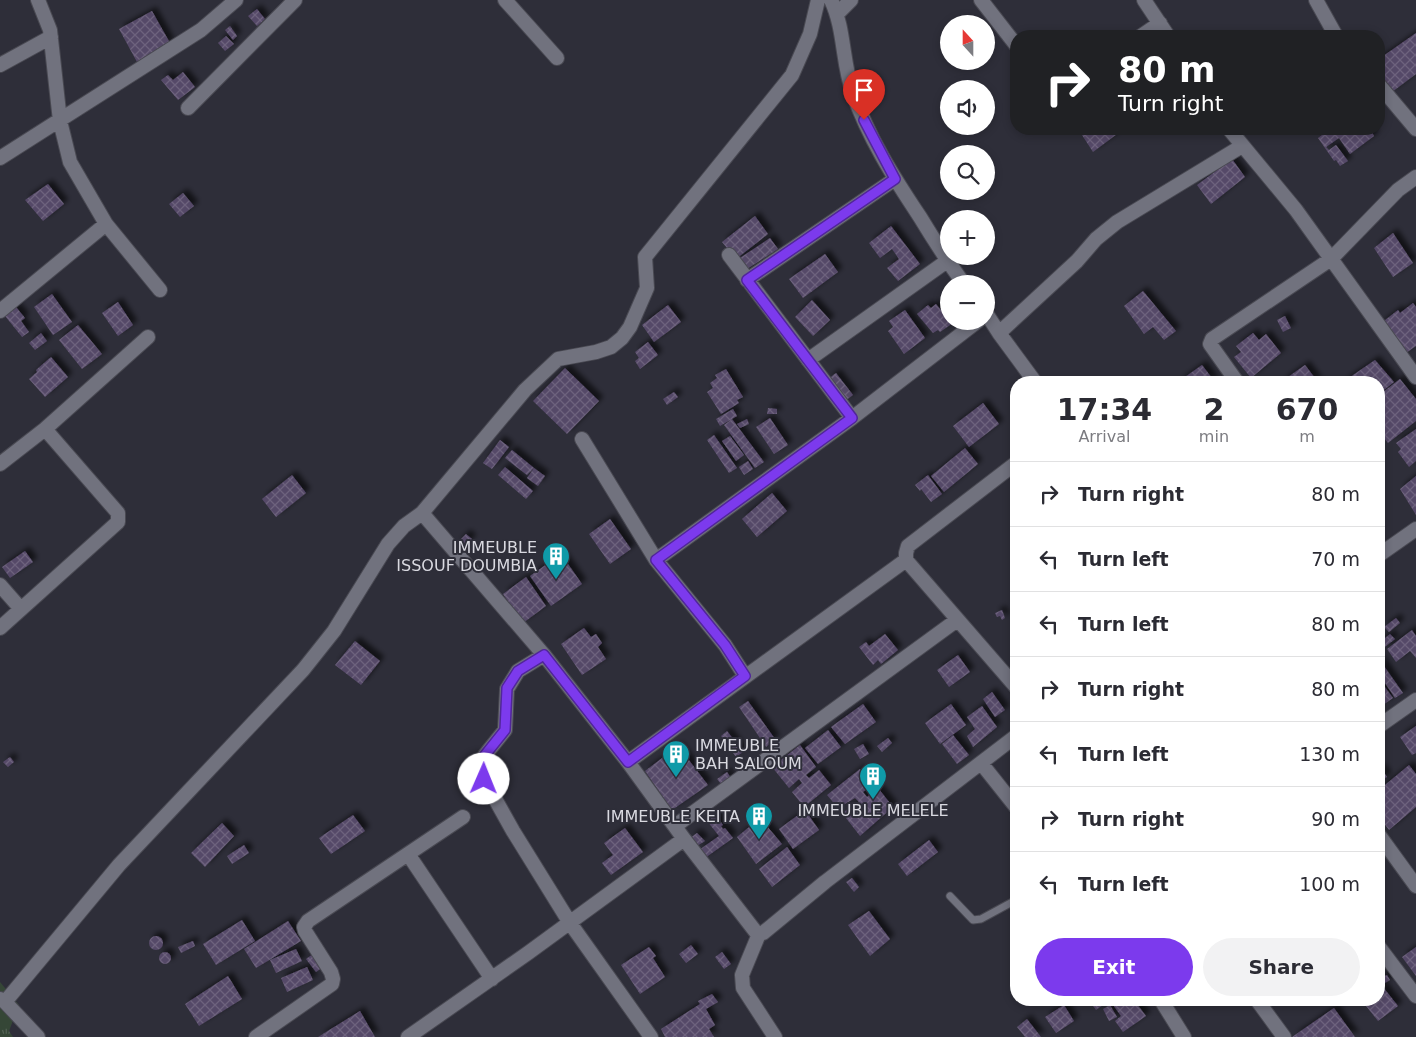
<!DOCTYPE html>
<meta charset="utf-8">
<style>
body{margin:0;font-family:"DejaVu Sans",sans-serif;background:#f2f2f3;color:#2b2b33;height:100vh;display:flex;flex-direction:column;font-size:19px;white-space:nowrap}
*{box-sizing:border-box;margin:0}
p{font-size:16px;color:#7c7c81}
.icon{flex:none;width:28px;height:28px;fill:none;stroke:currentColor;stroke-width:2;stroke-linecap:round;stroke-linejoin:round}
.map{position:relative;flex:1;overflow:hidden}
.sheet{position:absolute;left:1010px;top:376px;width:375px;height:630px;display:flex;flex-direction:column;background:#fff;border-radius:20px;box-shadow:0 2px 8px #0003}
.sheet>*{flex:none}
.top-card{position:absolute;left:1010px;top:30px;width:375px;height:105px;border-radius:20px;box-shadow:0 2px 8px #0003;background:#202124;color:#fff;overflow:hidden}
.needle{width:32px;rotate:339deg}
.controls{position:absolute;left:940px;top:15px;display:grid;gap:10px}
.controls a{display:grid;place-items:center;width:55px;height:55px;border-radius:50%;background:#fff;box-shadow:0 2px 8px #0003;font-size:25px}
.pin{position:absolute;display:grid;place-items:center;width:42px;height:42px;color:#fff;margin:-51px -21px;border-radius:50% 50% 50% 0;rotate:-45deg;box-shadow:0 0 5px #0007}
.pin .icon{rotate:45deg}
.me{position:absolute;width:55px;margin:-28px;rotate:1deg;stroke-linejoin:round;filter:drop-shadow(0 0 4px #0008)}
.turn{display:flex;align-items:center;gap:18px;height:105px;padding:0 25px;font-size:22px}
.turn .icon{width:65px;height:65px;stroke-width:2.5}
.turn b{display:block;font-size:35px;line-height:42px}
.eta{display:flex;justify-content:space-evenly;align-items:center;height:85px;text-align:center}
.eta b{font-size:30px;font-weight:600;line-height:35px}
.cta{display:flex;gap:10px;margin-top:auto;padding:10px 25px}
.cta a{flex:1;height:58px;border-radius:30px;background:#7c3aed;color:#fff;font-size:20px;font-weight:600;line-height:58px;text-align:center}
.cta a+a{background:#f2f2f3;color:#2b2b33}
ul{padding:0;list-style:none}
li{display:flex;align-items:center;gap:15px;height:65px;padding:0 25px;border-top:1px solid #e1e1e2}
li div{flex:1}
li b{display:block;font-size:19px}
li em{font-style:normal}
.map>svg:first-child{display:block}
</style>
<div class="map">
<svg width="1416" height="1037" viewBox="0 0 1416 1037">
<defs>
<pattern id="grass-tufts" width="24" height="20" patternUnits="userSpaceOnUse" patternTransform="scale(1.25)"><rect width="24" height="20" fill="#354636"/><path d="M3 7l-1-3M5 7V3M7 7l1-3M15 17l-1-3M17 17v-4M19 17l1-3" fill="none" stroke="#526053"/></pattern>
<pattern id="building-cross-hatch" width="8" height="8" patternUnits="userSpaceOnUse" patternTransform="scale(1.25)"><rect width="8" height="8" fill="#554868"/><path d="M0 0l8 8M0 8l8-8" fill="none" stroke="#6d627d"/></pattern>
<filter id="shadow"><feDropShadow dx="4.5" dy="-4.5" stdDeviation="2.5" flood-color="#0009"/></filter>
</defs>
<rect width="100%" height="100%" fill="#2e2e39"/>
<path fill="url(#grass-tufts)" d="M0,982L19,1005L9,1031L13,1037H0Z"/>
<path fill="url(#building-cross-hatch)" filter="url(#shadow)" d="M257,9L265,19L257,26L248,16Z
M152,11L170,43L137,62L119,29Z
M230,26L237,36L233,40L225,30Z
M1416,33V74L1392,92L1379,74V59Z
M226,36L234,44L225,51L218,43Z
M183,72L195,87L178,100L161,80L168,75L173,80Z
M1085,129H1120L1121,131L1093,152L1080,132Z
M1330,129H1370L1374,136L1350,154L1339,138L1326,147L1329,150L1336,145L1348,161L1340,166L1336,160L1334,161L1318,138Z
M1232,159L1245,177L1211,204L1197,185Z
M48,184L64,204L43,221L25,200Z
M183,193L194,206L180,217L169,204Z
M755,216L768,234L736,259L722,242Z
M891,226L920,264L898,281L887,268L899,259L892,249L880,258L869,243Z
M1393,233L1413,263L1393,277L1374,248Z
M770,238L778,249L744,271L737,260Z
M825,254L838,272L803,298L789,279Z
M1143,291L1176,331L1164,340L1153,327L1144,334L1124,306Z
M52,294L72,322L53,335L34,307Z
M812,300L830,320L813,336L795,317Z
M118,302L133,325L118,336L102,313Z
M1413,303L1416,307V346L1403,355L1380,324L1398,310L1400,313Z
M936,304L941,310L949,305V321H956L940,332L938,330L933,333L917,314L928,305L931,308Z
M668,305L681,322L654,342L642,325Z
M16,307L25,318L21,321L29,332L22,337L5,316Z
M905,310L925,338L904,354L888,331L893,327L889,321Z
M1285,316L1291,328L1283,332L1277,320Z
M78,325L102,354L82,369L59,340Z
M41,333L47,341L35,350L29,343Z
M1253,333L1259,340L1266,334L1281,353L1251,378L1234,357L1241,352L1236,346Z
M648,342L658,355L640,369L635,361L639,358L635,352Z
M51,357L68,377L45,397L29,379L37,372L36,370Z
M1375,360L1394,382L1379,394V382H1343Z
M1202,365L1215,382H1178Z
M1305,365L1318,382H1281Z
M565,368L599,401L567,434L533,401Z
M726,369L743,397L737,400L739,403L721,414L707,392L713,388L710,383L717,378L715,375Z
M836,373L853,395L845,401L828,379Z
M1400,379L1416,399V421L1388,443L1379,432V395Z
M674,392L678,397L667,405L663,399Z
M983,403L999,424L969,447L953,426Z
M768,408L777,409V414H767Z
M733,409L737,416L720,426L716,419Z
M770,418L788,445L774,454L756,427Z
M732,419L764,462L755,468L724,425Z
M747,419L749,424L740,428L737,424Z
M1416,429V461L1409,467L1398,452L1401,449L1396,443Z
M714,435L737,468L729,473L707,440Z
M730,436L744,455L736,461L722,441Z
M500,440L509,447L492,469L483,463Z
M965,448L978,464L944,492L931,476Z
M512,450L534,468L527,475L505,458Z
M748,461L753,469L744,475L739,467Z
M505,467L533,491L526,499L498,475Z
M534,468L545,476L538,486L527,478Z
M292,475L306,493L276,517L262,499Z
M928,475L942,494L931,502L921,489L920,491L915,485Z
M1416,476V515L1400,489Z
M772,493L787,511L757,537L742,519Z
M610,519L631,549L610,564L589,534Z
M466,534L472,539L463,548L457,543Z
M25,551L33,562L10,578L2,567Z
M561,554L582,584L551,606L530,576Z
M526,577L546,606L523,623L503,594Z
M1002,610L1005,618L1002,620L1000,616L997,617L995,613Z
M1396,618L1400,623L1389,632L1384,627Z
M584,628L591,637L596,634L602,643L598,647L606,659L582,675L561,644Z
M1412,630L1416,636V658L1410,651L1396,662L1387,649Z
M885,634L898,650L881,664L878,660L873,665L859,647L866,642L869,646Z
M1390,634L1395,639L1381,650L1379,643Z
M355,641L380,661L361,685L335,665Z
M958,655L970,672L949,687L937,670Z
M1379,659L1403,693L1395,698L1379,674Z
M1379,679L1393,698L1383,705L1379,699Z
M992,692L1005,710L995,717L983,699Z
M748,701L775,739L766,747L739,707Z
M863,704L876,722L845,744L831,727Z
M951,704L966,725L940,744L925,723Z
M982,706L997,727L973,747L967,736L975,729L967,717Z
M1416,726V753L1412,755L1400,737Z
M828,730L841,747L818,764L805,748Z
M727,731L743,752L736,757L721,736Z
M953,735L969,755L957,764L942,744Z
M888,738L892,743L882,752L877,746Z
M863,744L869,754L860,759L854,749Z
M800,745L816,767L806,775L809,778L819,770L831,785L804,807L792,792L802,783L799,779L789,788L772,767Z
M678,746L708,785L672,810L645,771Z
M10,757L14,762L8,767L3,762Z
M1379,765L1387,777L1379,782Z
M1409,765L1416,774V807L1389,830L1379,817V790Z
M860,769L874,784L863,792L867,797L878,788L893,807L860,836L842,813L859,802L855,798L838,808L827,795Z
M727,772L731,778L721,784L717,779Z
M805,810L819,830L793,849L779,829Z
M353,815L365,831L331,854L319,838Z
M716,815L723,825L721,826L723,829L725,828L733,838L705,858L699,850L719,836L707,821Z
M760,818L782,844L756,864L737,837Z
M222,823L234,836L205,867L191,853Z
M625,828L643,852L611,875L602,863L613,855L604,843Z
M697,833L705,841L697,846L690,838Z
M929,840L938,852L907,876L898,864Z
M244,845L249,853L232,864L227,856Z
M787,847L800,865L772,887L759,869Z
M852,878L859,887L854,892L846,882Z
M869,911L890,939L870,956L848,925Z
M242,920L255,941L216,965L203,944Z
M288,921L301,941L256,968L244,949Z
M149 943a7 7 0 1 1 14 0a7 7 0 1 1-14 0Z
M193,941L195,946L181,953L178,947Z
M691,945L698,954L686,963L679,954Z
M649,947L656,956L653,958L665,977L640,994L621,965Z
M1416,947V976L1402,957Z
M296,949L302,961L276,973L270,960Z
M159 958a6 6 0 1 1 12 0a6 6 0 1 1-12 0Z
M722,952L731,964L724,969L715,957Z
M313,954L323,967L316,972L306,959Z
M307,967L313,980L287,992L281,978Z
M1387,975L1390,980L1383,984L1380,978Z
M228,976L242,999L199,1026L185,1004Z
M1379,982L1398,1006L1378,1021L1362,1001L1357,1004L1354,1000H1379Z
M712,994L718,1002L706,1009L715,1025L709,1029L714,1037H665L661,1029L700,1004L698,1001Z
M1089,1000H1110L1096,1010Z
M1114,1000H1134L1146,1016L1123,1032L1115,1021L1121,1016L1111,1002Z
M1064,1005L1074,1021L1056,1033L1045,1017Z
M1110,1005L1117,1017L1109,1021L1103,1009Z
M1334,1008L1355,1037H1292Z
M360,1011L375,1037H318Z
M1027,1019L1041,1037H1025L1017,1027Z"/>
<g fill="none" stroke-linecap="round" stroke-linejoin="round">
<g stroke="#494952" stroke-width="9">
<path id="lane" d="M950,896L973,920L981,919L1016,900"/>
</g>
<g stroke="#494952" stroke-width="16">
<path id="street" d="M38,0L50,30L60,121L70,162L106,224L160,290
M505,0L557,58
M831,0C845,29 842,63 853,93C868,137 894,178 920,217C934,240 948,262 964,284
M981,0L1016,45
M1144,0L1168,36
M1316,0L1336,36
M838,13L851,0
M1141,36L1160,23
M0,65L51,37
M1379,85L1416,129
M188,108L295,0
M1229,129L1296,210L1416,377
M0,158L201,30L236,0
M729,255L852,418
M747,280L895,179
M0,311L106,224
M986,313L999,333L1035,382
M999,333L1077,261L1096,239L1117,222L1242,146
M808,360L947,261
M1237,382L1210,344L1212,339L1331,259L1398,190L1416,177
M582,439L656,560L725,645L745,676
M1016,463L908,546L906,553V560L1016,687
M0,464L45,429L148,337
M1379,555L1416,529
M656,560L852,418L978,321
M0,585L21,609
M0,628L118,522V513L45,429
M544,655L518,671L507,689L505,730L485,755L481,764L484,779L513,831L570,923L651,1037
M1379,726L1416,700
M628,762L906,560
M981,763L1016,807
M675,826L957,620
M1379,835L1416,886
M684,839L755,931L759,934L763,933L825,882L1016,736
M408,854L492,979
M759,934L742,975L743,988L775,1037
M1379,947L1416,996
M0,999L5,1002L38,1037
M1161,1000L1184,1037
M1257,1000L1284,1037
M5,1002L119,865L303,670L334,631L388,544L404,526L422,513L525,390L558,359L596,352L611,347L622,338L630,327L647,288L645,257L792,75L810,34L818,0
M256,1037L332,984L333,979L331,972L305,931L304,927L308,921L463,817
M408,1037L528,953L684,839L628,762L544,655L422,513"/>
</g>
<use href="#lane" stroke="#71727e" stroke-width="7"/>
<use href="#street" stroke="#71727e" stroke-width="14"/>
</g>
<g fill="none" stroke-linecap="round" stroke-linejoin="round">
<g stroke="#51269a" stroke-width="12">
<path id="route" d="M484,779L481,764L485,755L505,730L507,688L518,671L544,655L628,762L745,676L725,645L656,560L852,418L747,280L895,179L864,120"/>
</g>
<use href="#route" stroke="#7c3aed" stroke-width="9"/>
</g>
<defs>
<g id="building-pin" transform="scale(1.4375)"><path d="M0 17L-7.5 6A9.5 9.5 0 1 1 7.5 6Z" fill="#0f9aa8" stroke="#2e2e39"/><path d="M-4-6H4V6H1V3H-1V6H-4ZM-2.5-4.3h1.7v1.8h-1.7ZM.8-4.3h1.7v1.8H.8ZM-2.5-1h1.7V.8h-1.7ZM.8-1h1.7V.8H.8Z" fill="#fff"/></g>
</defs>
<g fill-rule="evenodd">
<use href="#building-pin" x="556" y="556"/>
<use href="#building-pin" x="676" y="754"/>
<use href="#building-pin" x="873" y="776"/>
<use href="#building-pin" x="759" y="816"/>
</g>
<g text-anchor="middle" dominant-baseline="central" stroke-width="4" stroke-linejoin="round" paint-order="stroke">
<g font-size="16" fill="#d9d9e0" stroke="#2e2e39" text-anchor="end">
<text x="537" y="547">IMMEUBLE<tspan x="537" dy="18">ISSOUF DOUMBIA</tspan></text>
<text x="695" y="745" text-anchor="start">IMMEUBLE<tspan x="695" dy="18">BAH SALOUM</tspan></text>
<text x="873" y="810" text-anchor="middle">IMMEUBLE MELELE</text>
<text x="740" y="816">IMMEUBLE KEITA</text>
</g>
</g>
</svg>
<div class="controls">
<a><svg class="needle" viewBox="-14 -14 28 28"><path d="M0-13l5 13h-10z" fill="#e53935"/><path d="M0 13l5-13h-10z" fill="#7c7c81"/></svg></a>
<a><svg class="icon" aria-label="sound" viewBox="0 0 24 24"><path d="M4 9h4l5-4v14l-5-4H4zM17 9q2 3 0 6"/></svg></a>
<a><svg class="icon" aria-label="search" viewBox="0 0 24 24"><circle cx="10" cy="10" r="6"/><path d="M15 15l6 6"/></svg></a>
<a>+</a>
<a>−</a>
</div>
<div class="pin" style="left:864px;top:120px;background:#d93025"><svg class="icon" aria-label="arrive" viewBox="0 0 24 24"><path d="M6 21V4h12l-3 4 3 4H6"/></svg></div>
<svg class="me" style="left:484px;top:779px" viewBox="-20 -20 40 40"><circle r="19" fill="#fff"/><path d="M0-13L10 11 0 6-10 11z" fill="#7c3aed"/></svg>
<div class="top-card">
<div class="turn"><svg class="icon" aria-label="right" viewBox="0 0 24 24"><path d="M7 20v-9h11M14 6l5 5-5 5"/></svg><div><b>80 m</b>Turn right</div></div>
</div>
<section class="sheet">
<div class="eta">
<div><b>17:34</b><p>Arrival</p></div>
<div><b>2</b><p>min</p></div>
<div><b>670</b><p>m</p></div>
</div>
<ul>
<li><svg class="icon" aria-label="right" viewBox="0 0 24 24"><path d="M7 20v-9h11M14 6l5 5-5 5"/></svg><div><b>Turn right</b></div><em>80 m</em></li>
<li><svg class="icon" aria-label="left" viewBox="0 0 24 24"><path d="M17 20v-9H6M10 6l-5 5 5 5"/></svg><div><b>Turn left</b></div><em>70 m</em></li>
<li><svg class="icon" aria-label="left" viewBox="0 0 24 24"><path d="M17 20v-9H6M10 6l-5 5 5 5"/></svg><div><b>Turn left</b></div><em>80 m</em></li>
<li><svg class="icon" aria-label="right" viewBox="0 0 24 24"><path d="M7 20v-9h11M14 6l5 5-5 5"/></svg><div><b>Turn right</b></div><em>80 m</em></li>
<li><svg class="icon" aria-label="left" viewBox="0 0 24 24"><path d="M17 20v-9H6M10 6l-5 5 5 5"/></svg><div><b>Turn left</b></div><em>130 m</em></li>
<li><svg class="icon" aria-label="right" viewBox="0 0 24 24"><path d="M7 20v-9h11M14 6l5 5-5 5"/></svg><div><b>Turn right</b></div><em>90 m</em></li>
<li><svg class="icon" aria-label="left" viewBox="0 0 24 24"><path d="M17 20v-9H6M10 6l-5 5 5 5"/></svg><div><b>Turn left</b></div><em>100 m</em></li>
</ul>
<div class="cta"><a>Exit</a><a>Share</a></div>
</section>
</div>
